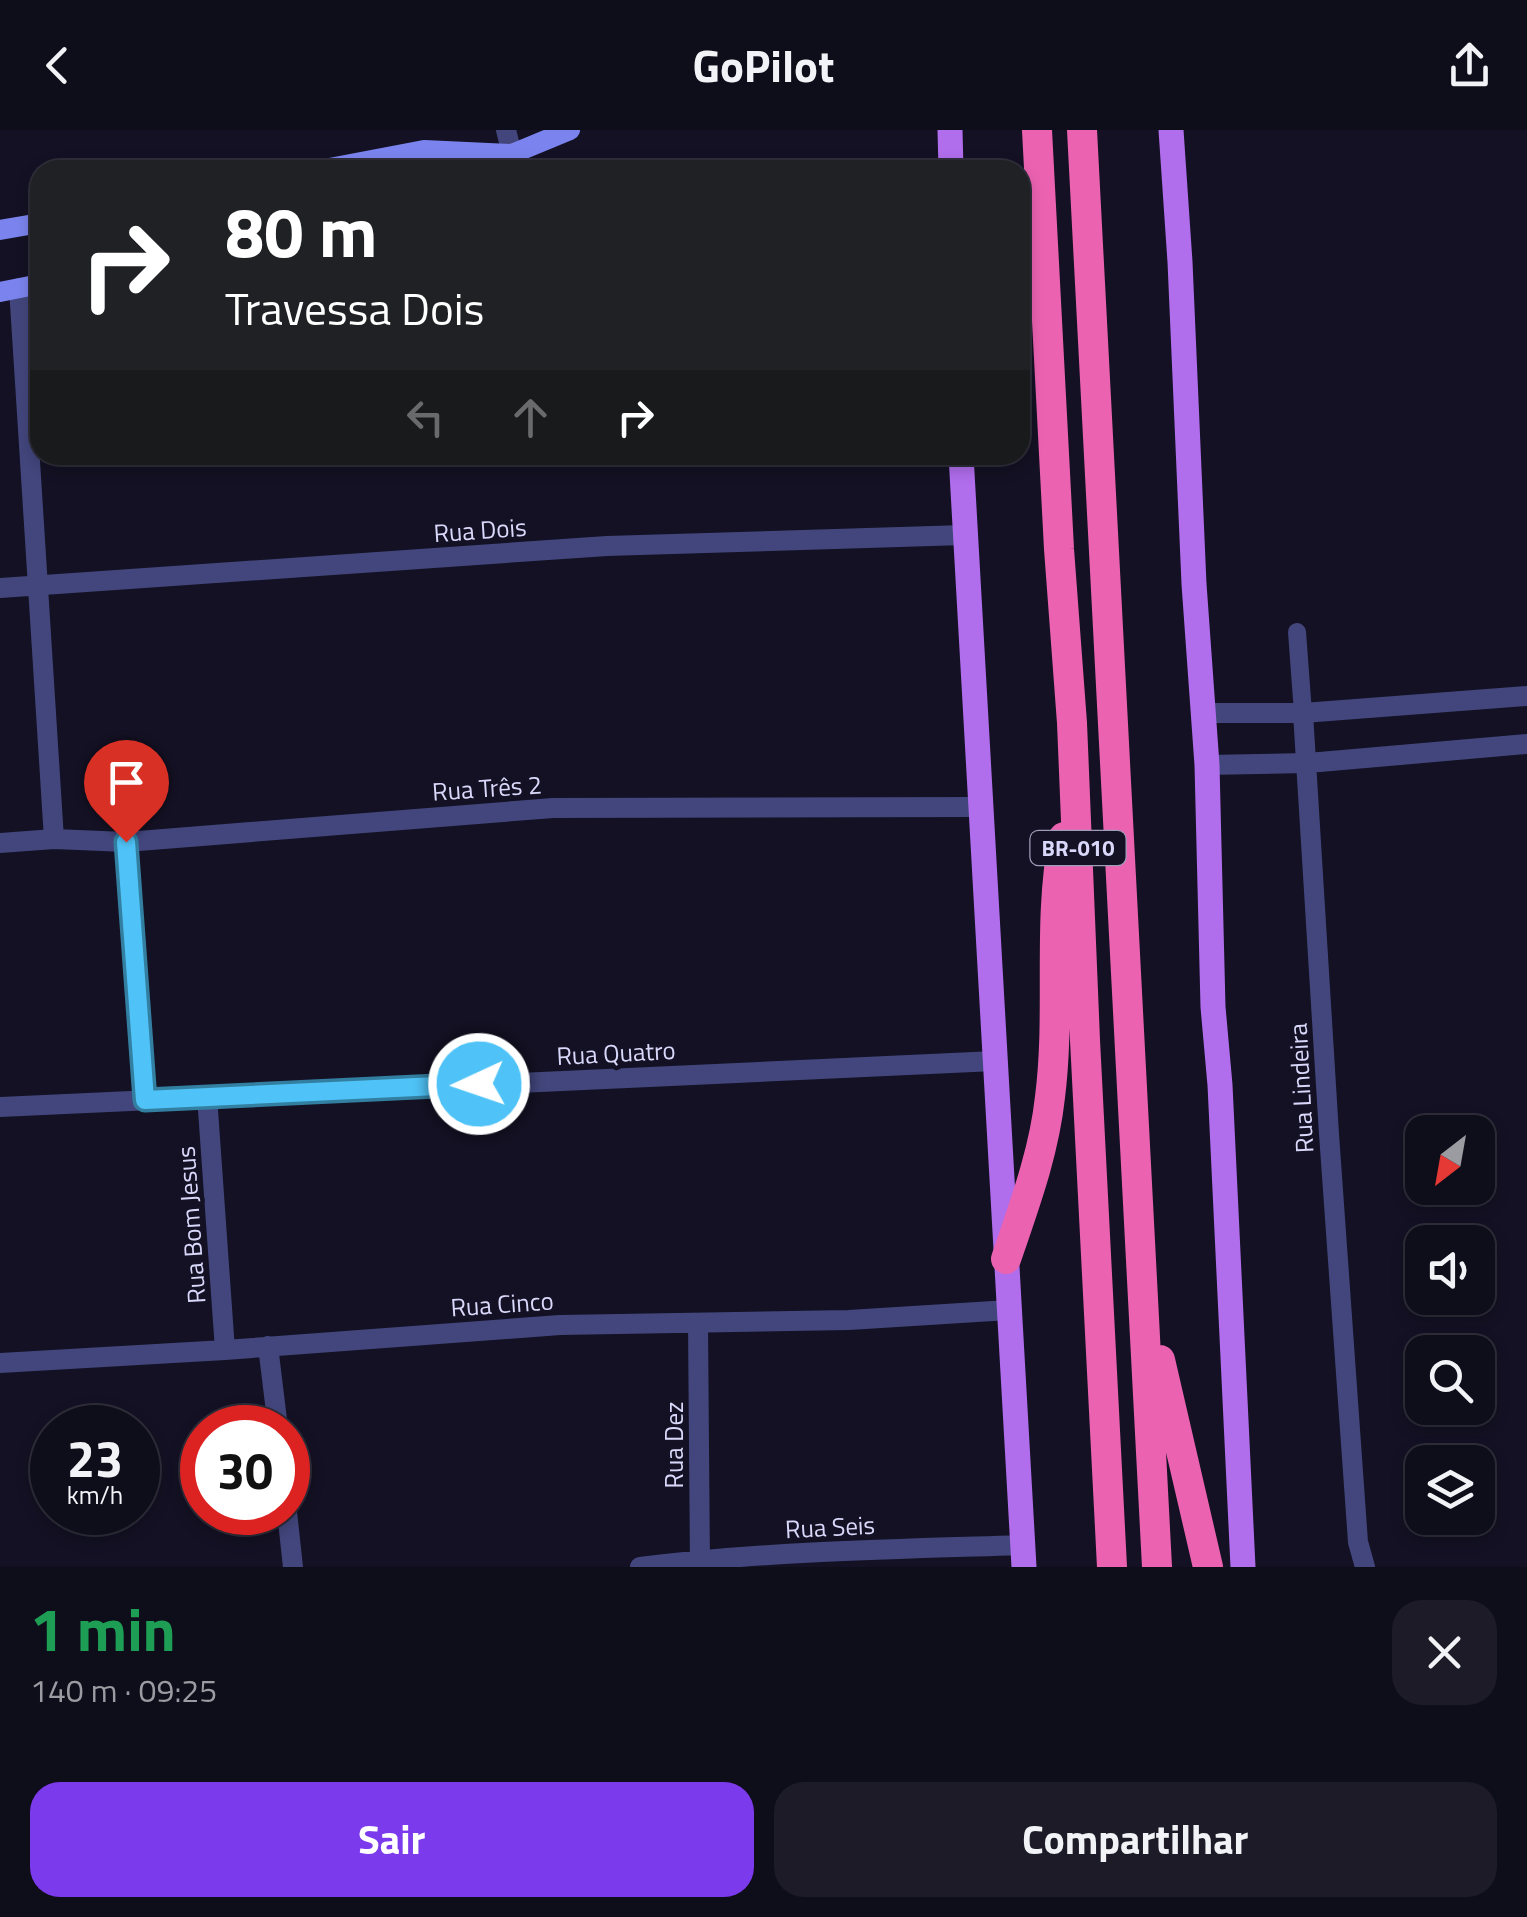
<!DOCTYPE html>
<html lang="pt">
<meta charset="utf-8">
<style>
body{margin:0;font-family:"Titillium Web",sans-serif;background:#1c1b27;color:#f1f3f6;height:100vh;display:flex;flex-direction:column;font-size:38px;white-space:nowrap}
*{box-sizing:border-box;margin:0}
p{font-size:32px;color:#9b9ca2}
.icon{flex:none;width:55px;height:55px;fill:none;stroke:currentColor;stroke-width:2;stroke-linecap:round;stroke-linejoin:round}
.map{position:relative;height:1437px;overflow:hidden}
.side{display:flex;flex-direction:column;background:#0e0d1a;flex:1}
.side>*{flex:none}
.hud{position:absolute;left:30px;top:30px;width:1000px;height:305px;border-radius:30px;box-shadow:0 5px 15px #0003,0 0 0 2px #2e2d39;background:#202124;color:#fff;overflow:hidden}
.needle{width:65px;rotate:211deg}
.buttons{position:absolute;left:1405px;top:985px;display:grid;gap:20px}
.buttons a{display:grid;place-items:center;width:90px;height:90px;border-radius:20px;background:#0e0d1a;box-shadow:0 5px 15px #0003,0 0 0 2px #2e2d39;font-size:50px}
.speed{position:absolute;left:30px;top:1275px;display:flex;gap:20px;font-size:50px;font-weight:700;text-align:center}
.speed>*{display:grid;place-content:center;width:130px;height:130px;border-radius:50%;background:#0e0d1a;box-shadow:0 5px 15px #0003,0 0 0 2px #2e2d39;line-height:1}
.speed small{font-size:25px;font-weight:400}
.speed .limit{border:15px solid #d22;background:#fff;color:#111}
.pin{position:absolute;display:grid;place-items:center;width:85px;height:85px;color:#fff;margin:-102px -42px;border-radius:50% 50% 50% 0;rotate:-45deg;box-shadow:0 0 10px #0007}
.pin .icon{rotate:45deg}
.me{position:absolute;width:110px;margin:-55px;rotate:267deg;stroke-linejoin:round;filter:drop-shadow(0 0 8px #0008)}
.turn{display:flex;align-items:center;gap:35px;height:210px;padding:0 30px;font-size:45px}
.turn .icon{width:130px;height:130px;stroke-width:2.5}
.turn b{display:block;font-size:70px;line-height:85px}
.lanes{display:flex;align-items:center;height:95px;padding:0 30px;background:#0003;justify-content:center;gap:50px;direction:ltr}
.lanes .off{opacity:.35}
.round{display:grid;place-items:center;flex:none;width:105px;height:105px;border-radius:30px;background:#1c1b27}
.head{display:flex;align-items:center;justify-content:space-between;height:170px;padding:0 30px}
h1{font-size:60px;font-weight:700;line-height:75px;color:#1e9e55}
.cta{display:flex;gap:20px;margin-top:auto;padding:20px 30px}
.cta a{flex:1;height:115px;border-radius:30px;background:#7c3aed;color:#fff;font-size:40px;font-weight:700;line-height:115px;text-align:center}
.cta a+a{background:#1c1b27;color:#f1f3f6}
header{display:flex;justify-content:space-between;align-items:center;height:130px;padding:0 30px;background:#0e0d1a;font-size:45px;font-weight:700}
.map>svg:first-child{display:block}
</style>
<header><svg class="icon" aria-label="back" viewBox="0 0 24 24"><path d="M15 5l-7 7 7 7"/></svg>GoPilot<svg class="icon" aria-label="share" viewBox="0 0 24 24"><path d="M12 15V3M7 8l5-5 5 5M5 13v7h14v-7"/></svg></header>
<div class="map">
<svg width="1527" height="1437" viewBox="0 0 1527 1437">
<rect width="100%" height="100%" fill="#131123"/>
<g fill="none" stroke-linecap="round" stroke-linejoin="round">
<path stroke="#42467c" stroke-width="18" d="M1297,502L1303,583"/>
<path stroke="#42467c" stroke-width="20" d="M506,0L512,24
M19,158L54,709
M0,458L607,416L964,405
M1204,583H1303L1527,566
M1303,583L1329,1004L1358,1412L1365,1437
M1207,635L1308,633L1527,614
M126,712L145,970
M0,713L54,709L126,712L553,678L979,677
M207,966L225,1220
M0,977L995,931
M698,1193L700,1437
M268,1216L278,1298
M0,1233L225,1220L560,1195L849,1190L1009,1180
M287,1382L293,1437
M640,1437C767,1421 895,1419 1023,1415"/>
<path stroke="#7b84ee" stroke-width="20" d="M319,40L424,20L512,24
M482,40L512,24L570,0
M0,100L40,93
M0,162L40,154"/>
<path stroke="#b06dec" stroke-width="25" d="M950,0L951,40
M1171,0L1180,132L1194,454L1207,635L1213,877L1220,955L1243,1437
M961,325L1024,1437"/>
<path stroke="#eb62b1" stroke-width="30" d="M1037,0L1059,419L1072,593L1085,910L1112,1437
M1082,0L1157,1437
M1006,1129C1024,1076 1044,1023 1050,967C1061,881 1047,793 1064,707
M1160,1230L1208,1437"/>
</g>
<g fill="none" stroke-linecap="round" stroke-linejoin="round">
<g stroke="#337fa1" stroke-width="25">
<path id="route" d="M126,712L145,970L479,954"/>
</g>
<use href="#route" stroke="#4fc3f7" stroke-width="18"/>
</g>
<g text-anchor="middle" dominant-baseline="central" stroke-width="9" stroke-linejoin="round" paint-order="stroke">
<rect fill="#131123" stroke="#9e9cba" stroke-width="2.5" x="1030.5" y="701" width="95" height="34" rx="8"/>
<g font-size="22" font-weight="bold" fill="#d9d8fa">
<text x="1078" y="718">BR-010</text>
</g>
<g font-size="25" fill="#d9d8fa" stroke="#131123">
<text transform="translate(480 400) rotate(-4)">Rua Dois</text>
<text transform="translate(487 658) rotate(-4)">Rua Três 2</text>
<text transform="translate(616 923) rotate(-3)">Rua Quatro</text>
<text transform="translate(1301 958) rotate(-93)">Rua Lindeira</text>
<text transform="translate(191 1095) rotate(-94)">Rua Bom Jesus</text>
<text transform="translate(502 1174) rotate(-4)">Rua Cinco</text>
<text transform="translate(674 1315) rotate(-90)">Rua Dez</text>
<text transform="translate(830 1397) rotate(-3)">Rua Seis</text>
</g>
</g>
</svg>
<div class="buttons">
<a><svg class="needle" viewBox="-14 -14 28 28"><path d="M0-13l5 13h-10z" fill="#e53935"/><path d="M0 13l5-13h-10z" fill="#9b9ca2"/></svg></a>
<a><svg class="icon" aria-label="sound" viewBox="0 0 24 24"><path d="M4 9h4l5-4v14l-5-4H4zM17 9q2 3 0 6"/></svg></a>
<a><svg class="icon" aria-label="search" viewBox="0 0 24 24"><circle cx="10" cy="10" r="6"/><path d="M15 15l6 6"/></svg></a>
<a><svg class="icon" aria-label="layers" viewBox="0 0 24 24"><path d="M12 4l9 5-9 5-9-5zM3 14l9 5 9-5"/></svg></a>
</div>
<div class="speed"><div>23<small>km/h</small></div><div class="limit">30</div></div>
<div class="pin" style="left:126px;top:712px;background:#d93025"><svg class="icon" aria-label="arrive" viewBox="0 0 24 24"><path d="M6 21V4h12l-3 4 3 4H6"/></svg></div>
<svg class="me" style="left:479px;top:954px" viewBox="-20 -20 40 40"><circle r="17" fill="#4fc3f7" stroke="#fff" stroke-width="3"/><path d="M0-11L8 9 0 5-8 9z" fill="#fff"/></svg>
<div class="hud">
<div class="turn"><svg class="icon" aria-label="right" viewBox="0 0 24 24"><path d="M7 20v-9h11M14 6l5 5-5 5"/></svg><div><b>80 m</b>Travessa Dois</div></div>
<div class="lanes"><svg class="icon off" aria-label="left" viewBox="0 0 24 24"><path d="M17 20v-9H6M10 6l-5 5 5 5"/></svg><svg class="icon off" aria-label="ahead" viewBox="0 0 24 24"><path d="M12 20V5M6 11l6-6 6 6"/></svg><svg class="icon" aria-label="right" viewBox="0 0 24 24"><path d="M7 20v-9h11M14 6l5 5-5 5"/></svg></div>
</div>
</div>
<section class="side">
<div class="head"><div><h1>1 min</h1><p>140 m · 09:25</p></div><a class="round"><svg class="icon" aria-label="close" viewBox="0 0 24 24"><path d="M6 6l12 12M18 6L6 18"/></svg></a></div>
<div class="cta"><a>Sair</a><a>Compartilhar</a></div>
</section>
